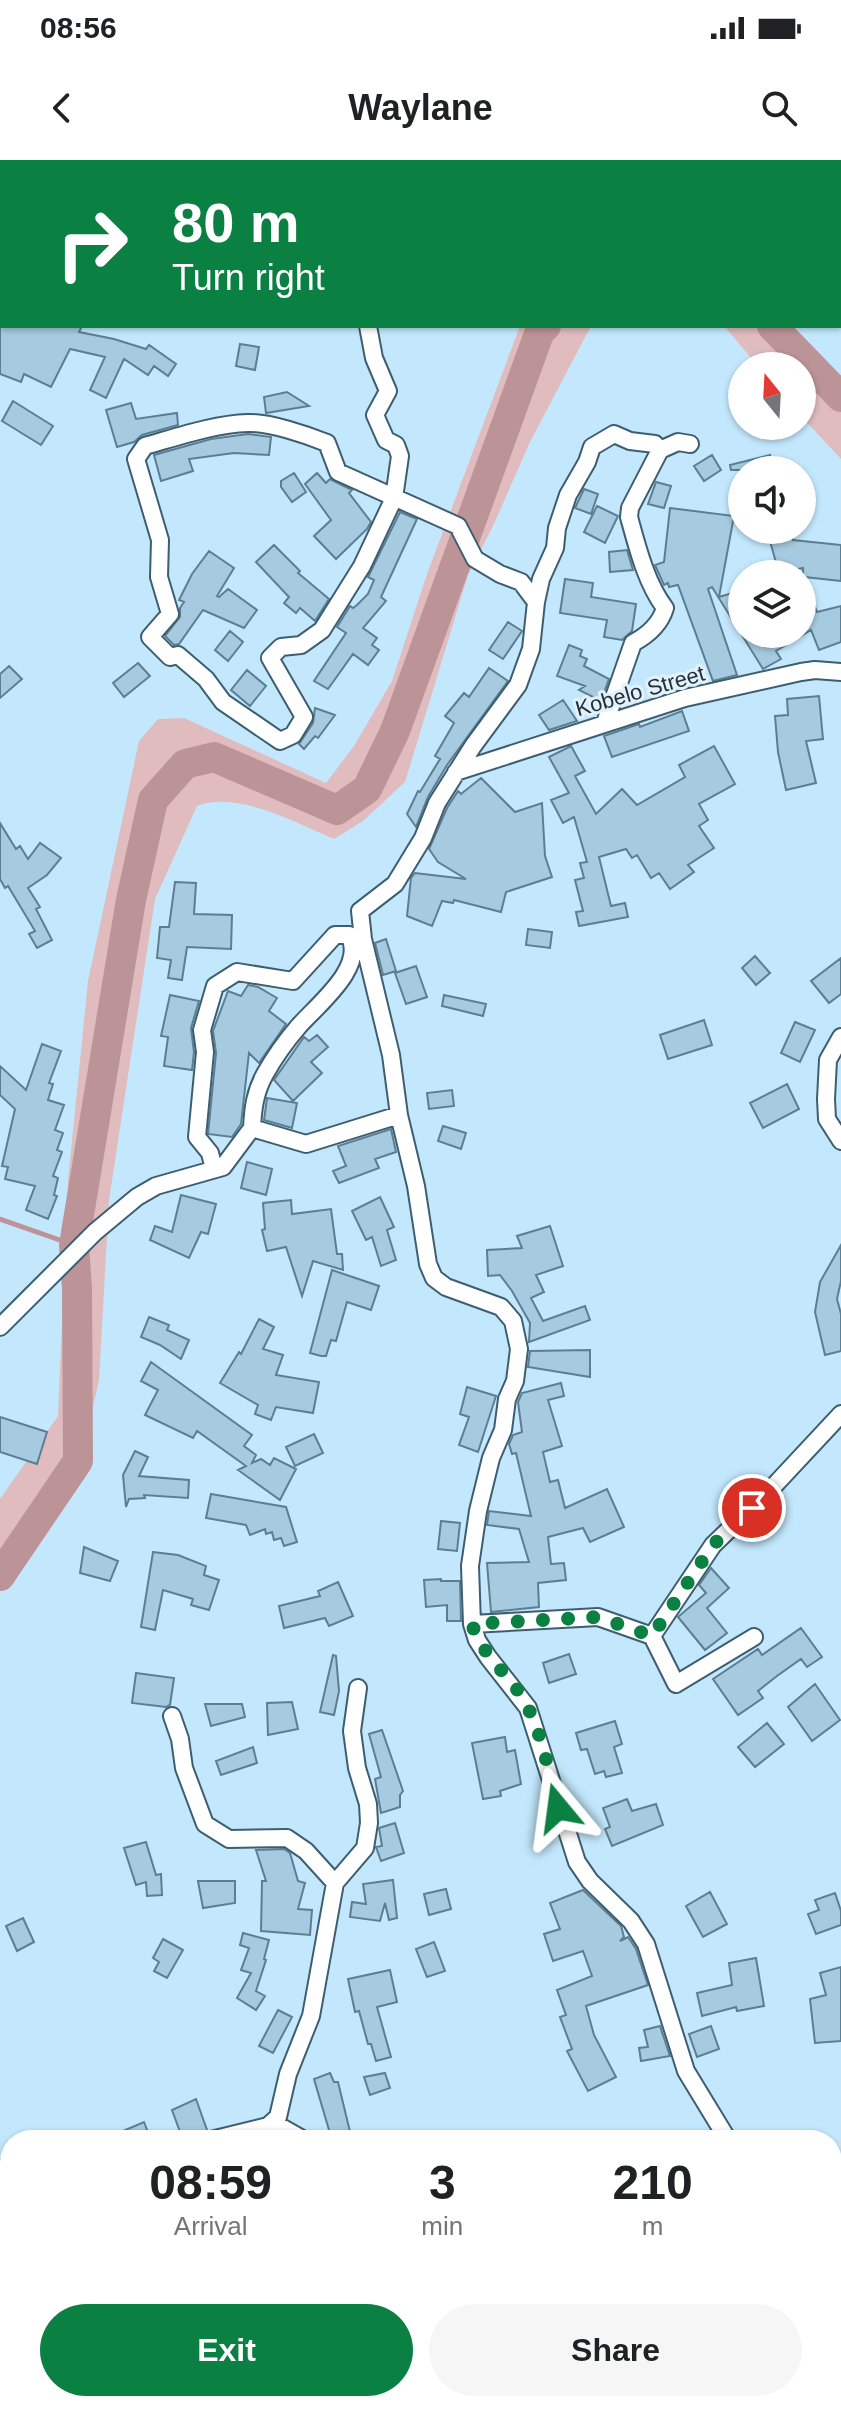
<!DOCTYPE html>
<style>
body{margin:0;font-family:Helvetica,sans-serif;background:#f6f6f6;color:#202124;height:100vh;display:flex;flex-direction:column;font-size:30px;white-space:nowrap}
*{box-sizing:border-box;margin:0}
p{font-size:26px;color:#757577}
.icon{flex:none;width:44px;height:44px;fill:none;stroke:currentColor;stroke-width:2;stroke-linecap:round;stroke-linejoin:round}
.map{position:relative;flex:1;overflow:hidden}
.drawer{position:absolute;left:0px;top:1970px;width:842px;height:282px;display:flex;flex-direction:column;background:#fff;border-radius:32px 32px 0 0;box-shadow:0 2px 6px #0004}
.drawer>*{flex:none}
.banner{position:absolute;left:0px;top:0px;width:842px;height:168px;box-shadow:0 2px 6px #0004;background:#0b8043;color:#fff;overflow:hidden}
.needle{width:52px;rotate:342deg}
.tools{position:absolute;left:728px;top:192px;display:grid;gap:16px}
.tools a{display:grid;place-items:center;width:88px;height:88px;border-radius:50%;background:#fff;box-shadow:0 2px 6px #0004;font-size:40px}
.pin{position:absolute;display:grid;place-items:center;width:68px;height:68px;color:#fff;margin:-34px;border:4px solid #fff;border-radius:50%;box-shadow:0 2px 8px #0007}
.me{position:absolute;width:88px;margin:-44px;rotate:344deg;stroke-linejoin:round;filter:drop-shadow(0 0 6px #0008)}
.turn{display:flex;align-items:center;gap:28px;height:168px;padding:0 40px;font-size:36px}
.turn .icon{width:104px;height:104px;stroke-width:2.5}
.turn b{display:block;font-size:56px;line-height:68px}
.eta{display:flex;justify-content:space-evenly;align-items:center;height:136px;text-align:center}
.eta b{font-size:48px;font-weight:700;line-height:56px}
.button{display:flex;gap:16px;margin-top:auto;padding:16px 40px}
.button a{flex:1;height:92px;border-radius:48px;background:#0b8043;color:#fff;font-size:32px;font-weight:700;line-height:92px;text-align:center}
.button a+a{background:#f6f6f6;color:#202124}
.status{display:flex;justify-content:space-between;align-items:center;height:56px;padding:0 40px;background:#fff;direction:ltr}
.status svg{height:22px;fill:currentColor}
header{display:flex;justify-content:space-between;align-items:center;height:104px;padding:0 40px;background:#fff;font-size:36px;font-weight:700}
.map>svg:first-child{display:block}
</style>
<div class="status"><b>08:56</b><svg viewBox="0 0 49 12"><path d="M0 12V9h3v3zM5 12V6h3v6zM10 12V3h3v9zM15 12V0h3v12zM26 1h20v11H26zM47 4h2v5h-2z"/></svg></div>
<header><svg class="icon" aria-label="back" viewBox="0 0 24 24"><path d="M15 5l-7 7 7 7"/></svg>Waylane<svg class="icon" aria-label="search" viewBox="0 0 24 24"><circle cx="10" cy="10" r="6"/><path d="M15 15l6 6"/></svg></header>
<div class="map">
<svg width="841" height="2251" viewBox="0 0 841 2251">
<rect width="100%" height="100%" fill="#c3e8fd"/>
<path fill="#e0bcbf" d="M520,166H591L530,282L493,366L468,415L405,622L363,661L334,679C296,663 237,630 197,646L155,739L109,1040L99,1220L75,1327L0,1431V1339L58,1256L68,1021L88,821L139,581L158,559L184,558L326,623L354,586L392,521L427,414Z
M724,166H792L841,221V299L802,257V206H758Z"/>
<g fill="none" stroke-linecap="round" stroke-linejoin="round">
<path stroke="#bc9397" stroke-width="5" d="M0,1059L74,1085"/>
<path stroke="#bc9397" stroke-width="30" d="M772,166L841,237
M0,1416L78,1301L77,1129L74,1085L131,740L153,640L185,604L214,597L337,650L367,629L395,571L540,171L546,166"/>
</g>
<path fill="#a6cadf" stroke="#5d7e92" stroke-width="2" d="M0,166H82L79,172L114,179L146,189L149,185L176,204L168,216L154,206L148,215L124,199L106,238L90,230L105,197L70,189L51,227L24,214L21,222L0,214Z
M240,184L259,187L255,210L236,206Z
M287,232L309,246L266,253L264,237Z
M13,241L53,266L41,285L2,261Z
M131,243L136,259L177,253L178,265L142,275L134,282L117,287L106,250Z
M248,274L271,277L269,295L234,293L189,299L193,311L161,321L154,295L211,279Z
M712,295L721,310L704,321L694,306Z
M770,295L773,310H731L730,305Z
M294,313L306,332L292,342L281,327V321Z
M317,313L326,323L330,319L352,330L349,333L371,362L367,369L336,399L314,376L331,360L305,324Z
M656,322L671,326L664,348L648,344Z
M584,329L598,334L591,354L575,348Z
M597,346L618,356L605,383L584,372Z
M670,348L734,356L719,437L742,430V474H802L803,408L779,413L768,374L791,370L793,380L841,385V421L804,417L817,452L841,446V482L819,490L811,470L776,491L781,499L763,509L712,427L708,429L737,515L713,521L678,425L669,427L668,423L664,425L655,405L664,402Z
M400,352L417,359L381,437L386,441L363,468L377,478L372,485L379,490L368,505L353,494L328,529L314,521L346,473L337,467L350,446L353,448L357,445L368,434L374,420L368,417Z
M274,385L300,411L298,413L329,439L315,461L300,448L296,453L284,443L289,437L256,402Z
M627,390L633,410L610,412L609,392Z
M209,391L234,408L217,436L219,437L228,429L257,450L244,468L203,450L179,484L174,485L165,476L180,457V448L184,442L179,440L192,414Z
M565,419L593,423L591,437L636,444L632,471L622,480L604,477L607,460L560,453Z
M508,462L522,471L503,499L489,490Z
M230,471L243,482L228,501L215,490Z
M569,485L582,490L580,496L587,499L584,506L609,519L601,541L579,530L585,526L557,516Z
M138,503L150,516L124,537L113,523Z
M9,506L22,519L0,538V514Z
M489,508L508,521L447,605L428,637L416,667L407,654L418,631L420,632L440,599L435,596L454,563L445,556L464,533L469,537Z
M247,510L266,526L250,546L231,530Z
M819,536L823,579L806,581L816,623L786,630L778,592L775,556L788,555L787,539Z
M563,540L577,561L549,570L539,555Z
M315,548L335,555L318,578L315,576L304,589L299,584L313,563Z
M682,551L689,571L612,597L604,576L639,564L640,567Z
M571,586L585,611L575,616L596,654L622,629L637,645L685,617L679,605L714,586L735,624L699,644L708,660L699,666L714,688L688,705L694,712L670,729L659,713L651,718L637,695L632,698L626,689L599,697L611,746L625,743L628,757L579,766L576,752L583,751L575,720L584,718L580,703L587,702L574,657L563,663L551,640L569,633L549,597Z
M481,618L515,652L542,643L545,696L552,717L506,732L501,752L454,740L453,743L442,741L432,766L407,756L411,718L415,713L466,719L438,702L429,689L447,648L458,631L461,634Z
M0,663L16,689L20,686L28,699L40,683L61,698L47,715L28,728L40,747L36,749L52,780L37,788L29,774L35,771L8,726L5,728L0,719Z
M175,722L196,723L194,754L232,755L231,789L187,787L182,820L168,818L171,800L157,798L160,767H169Z
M528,769L552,772L550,788L526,785Z
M386,779L396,811L383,815L375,783Z
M755,796L770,813L756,825L742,808Z
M841,798V834L829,843L811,821Z
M416,806L427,837L406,844L395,813Z
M248,825L258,827L277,838L269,851L286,864L259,903L249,893L241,964L232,977L208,974L216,893L213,871L228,831L241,836Z
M170,835L199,841L191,868L194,892L192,910L164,906L168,877L161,876Z
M444,835L486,844L483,856L442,846Z
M704,860L712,885L668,899L660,875Z
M795,862L815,870L800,902L781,893Z
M317,875L328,887L311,902L322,913L293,941L274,920L304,877L309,881Z
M42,884L61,891L49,923L53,924L48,940L64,945L55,970L63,973L57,990L62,992L53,1016L58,1018L54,1035L57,1036L48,1059L26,1050L35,1026L5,1019L8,1007L2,1006L15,949L0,935V906L26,930Z
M787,924L799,949L763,968L750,943Z
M452,930L454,946L429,949L427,933Z
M267,938L297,943L292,968L264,960Z
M443,966L466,973L461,989L438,981Z
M391,969L396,992L375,999L379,1008L339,1023L333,1011L346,1006L338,986Z
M247,1002L272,1009L266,1035L241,1028Z
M181,1035L216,1044L208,1074L201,1072L189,1098L150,1080L155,1066L172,1072Z
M380,1037L394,1067L387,1070L396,1100L381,1106L372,1077L366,1080L352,1051Z
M291,1040L292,1054L331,1049L337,1094H342L343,1110L313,1101L302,1136L286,1087L267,1091L262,1070L265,1069L263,1043Z
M550,1066L563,1106L536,1115L544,1132L531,1138L543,1161L585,1146L590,1160L529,1182L530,1163L512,1131L500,1115L488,1116L487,1090L522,1088L517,1076Z
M841,1085V1121L837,1139L841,1154V1191L825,1195L815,1152L820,1122Z
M332,1110L379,1126L371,1150L347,1142L336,1181L331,1180L326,1196H321L310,1193Z
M149,1157L169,1165L167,1170L189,1180L181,1199L160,1185L141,1177Z
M259,1159L274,1167L263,1189L283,1195L276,1215L319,1222L313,1253L276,1247L271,1260L255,1254L258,1245L220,1223L239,1192L241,1194Z
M590,1190V1217L528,1207L530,1191Z
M151,1202L252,1275L244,1286L256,1295L252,1303L261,1299L270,1305L274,1298L296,1309L280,1340L238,1310L246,1306L197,1271L193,1278L145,1255L158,1230L141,1221Z
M561,1223L564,1236L548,1240L562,1286L543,1292L550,1322L558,1320L565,1348L607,1329L624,1367L590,1382L583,1368L548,1377L551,1404L564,1403L566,1420L538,1423L539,1447L491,1452L487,1403L529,1402L519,1369L487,1365L489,1351L531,1356L516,1293L512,1294L509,1284L513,1275L522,1272L518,1242L522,1233Z
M467,1227L496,1236L478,1292L459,1285L469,1257L460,1254Z
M0,1257L47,1272L37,1304L0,1292Z
M314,1274L323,1293L295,1306L286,1287Z
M135,1291L148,1297L139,1316L189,1320L188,1338L144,1335L145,1338L129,1339L126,1347L123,1315Z
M211,1334L286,1347L297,1382L284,1386L281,1378L274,1380L272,1372L266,1374L265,1369L250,1375L246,1365L206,1358Z
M441,1361L460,1363L457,1391L438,1389Z
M84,1387L118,1401L110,1421L80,1413Z
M153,1392L178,1395L206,1406L204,1415L219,1420L209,1450L191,1445L193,1439L163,1430L155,1470L141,1467Z
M711,1408L729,1428L707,1448L727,1473L705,1490L678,1457L706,1433L699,1425Z
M441,1419V1421H460L461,1461H447V1445L426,1447L424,1420Z
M338,1422L353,1456L329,1466L325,1458L284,1468L279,1446L320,1436L318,1431Z
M801,1468L822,1497L807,1507L801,1499L777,1516L758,1531L763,1538L738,1555L713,1519L758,1489L762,1495Z
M569,1494L576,1514L549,1523L543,1503Z
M333,1495L336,1496L339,1531L334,1555L320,1552Z
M136,1513L174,1518L170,1545L166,1547L132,1543Z
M815,1524L840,1560L812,1581L788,1547Z
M292,1542L298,1569L268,1575L267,1543Z
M205,1544H242L245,1557L211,1566Z
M615,1561L622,1584L614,1587L622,1613L606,1617L604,1611L595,1614L587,1589L581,1590L576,1573Z
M767,1563L784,1584L755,1607L738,1587Z
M382,1570L403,1631L400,1635V1647L381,1653L375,1619L381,1617L369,1574Z
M505,1577L507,1592L515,1590L521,1624L500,1631L501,1636L483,1639L472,1583Z
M253,1587L257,1603L221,1615L216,1601Z
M627,1639L632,1651L656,1644L663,1665L612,1686L605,1669L610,1667L603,1648Z
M395,1663L404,1693L381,1701L376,1687L382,1686L379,1668Z
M146,1682L156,1715L161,1714L162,1735L147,1736L146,1722L136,1725L124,1688Z
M284,1689L290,1693L298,1721L305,1723L298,1749L312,1750L310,1775L261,1771L262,1721H266L256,1690Z
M393,1720L397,1758L389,1760L385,1743L380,1761L350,1757L352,1742L366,1744L363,1724Z
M198,1721H235V1743L203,1748Z
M446,1729L451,1749L429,1755L424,1734Z
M583,1730L621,1766L624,1777L620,1781L628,1777L636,1789L648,1825L586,1846L594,1875L616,1917L588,1931L567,1891L572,1889L560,1857L566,1855L557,1830L592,1816L583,1791L553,1801L544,1774L560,1769L550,1743Z
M710,1732L727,1764L703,1777L686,1746Z
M835,1733L841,1751V1765L816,1774L808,1754L819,1750L815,1740Z
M23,1758L34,1782L17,1791L6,1766Z
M243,1773L269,1780L264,1799L266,1800L256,1831L265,1836L256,1850L237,1838L251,1813L241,1810L249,1788L240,1785Z
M163,1779L183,1790L167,1818L154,1811L159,1802L153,1798Z
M434,1782L445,1811L427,1817L416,1789Z
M756,1798L764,1846L737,1851L736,1847L702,1856L697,1833L732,1825L729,1803Z
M841,1807V1881L815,1883L810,1839L826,1835L820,1813Z
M390,1810L397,1842L377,1847L391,1897L376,1901L371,1884H368L359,1851L355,1852L348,1819Z
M278,1850L292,1857L273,1893L259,1886Z
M660,1866L670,1896L641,1901L639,1888L648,1887L644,1870Z
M711,1866L719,1889L697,1897L689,1874Z
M330,1913L334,1922H338L352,1980H327L329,1970L314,1919Z
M385,1913L390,1928L370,1935L364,1917Z
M196,1939L207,1970L201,1975L183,1980L172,1950Z
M144,1962L151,1980H102Z"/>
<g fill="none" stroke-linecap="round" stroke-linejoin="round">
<g stroke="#3d5e70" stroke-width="12">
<path id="service" d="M0,2005L10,2002"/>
</g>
<g stroke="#3d5e70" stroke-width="20">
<path id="minor" d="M336,0V2
M0,55L2,56
M368,166L374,198L388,231L375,255L386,280L396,285L400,296L394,338L362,406L322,470L301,485L281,487L270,498L304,557L293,575L280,581L223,542L206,519L178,495L170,497L150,477L170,454L159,417L160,380L136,299L145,286C177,277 214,264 248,263C269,262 307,275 327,283L338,312L458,366L475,399L500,414L521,422L536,442L531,489L518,525L473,586L437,643L423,678L395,724L360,751L363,779L391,895L399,955
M536,442L541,419L555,388L557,368L568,335L587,302L592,287L614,274L630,281L655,284L660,290
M605,563L633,483C648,475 660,465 665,448C646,423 637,386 629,357L630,348L660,290L678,282L690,284
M456,612L685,538L801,512L815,510L841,512
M841,877L828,900L826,939L827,959L841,981
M214,1009L210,993L197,977L205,892L202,870L215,826L237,812L293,821L335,775H349C367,807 317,845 298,867C286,881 274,898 265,914C255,932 253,948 252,968
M0,1167L95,1072L137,1037L156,1026L223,1007L252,968L306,984L399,955L416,1026L428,1104L434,1118L446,1127L501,1147L513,1161L519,1189L515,1221L507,1239L503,1270L491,1298L478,1351L470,1406L472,1464L477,1480L488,1497L528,1548L577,1702L590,1721L631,1761L646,1784L686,1911L728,1980
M472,1464L598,1457L652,1476L676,1524L754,1477
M652,1476L713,1385L771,1329L841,1254
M172,1556L180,1579L184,1608L205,1664L229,1679L287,1678L306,1691L335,1723
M274,1963L304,1980
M211,1980L268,1966L278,1957L288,1914L311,1856L335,1723L365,1688L369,1663L368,1644L357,1608L352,1571L358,1528
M0,2085L10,2091
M832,2086L841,2085"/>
</g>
<use href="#service" stroke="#fff" stroke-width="8"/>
<use href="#minor" stroke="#fff" stroke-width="16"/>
</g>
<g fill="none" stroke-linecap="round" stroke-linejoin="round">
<path stroke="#0b8043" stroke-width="14" stroke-dasharray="0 25.2" d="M558,1648C549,1615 543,1576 527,1546C512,1515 483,1499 472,1464L598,1457L652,1476L713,1385L752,1348"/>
</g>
<g text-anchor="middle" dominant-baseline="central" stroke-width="6" stroke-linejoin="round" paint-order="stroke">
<g font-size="22" fill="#223039" stroke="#e3f1fa">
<text transform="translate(640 531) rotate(-16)">Kobelo Street</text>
</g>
</g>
</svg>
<div class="tools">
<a><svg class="needle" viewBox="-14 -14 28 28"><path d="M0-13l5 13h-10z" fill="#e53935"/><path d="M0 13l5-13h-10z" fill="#757577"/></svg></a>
<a><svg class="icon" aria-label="sound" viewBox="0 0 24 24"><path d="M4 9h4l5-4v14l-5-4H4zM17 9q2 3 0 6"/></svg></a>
<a><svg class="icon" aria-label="layers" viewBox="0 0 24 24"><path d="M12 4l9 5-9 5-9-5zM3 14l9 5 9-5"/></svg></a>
</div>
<div class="pin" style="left:752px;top:1348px;background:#d93025"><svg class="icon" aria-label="arrive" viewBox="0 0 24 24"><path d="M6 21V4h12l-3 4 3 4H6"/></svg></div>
<svg class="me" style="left:558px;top:1648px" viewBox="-20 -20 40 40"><path d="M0-17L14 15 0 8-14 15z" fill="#0b8043" stroke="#fff" stroke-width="4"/></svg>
<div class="banner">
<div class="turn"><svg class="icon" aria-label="right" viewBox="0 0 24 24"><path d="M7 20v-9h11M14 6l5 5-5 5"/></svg><div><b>80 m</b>Turn right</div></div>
</div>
<section class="drawer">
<div class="eta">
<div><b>08:59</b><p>Arrival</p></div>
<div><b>3</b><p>min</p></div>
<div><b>210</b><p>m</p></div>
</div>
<div class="button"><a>Exit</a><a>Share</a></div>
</section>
</div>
